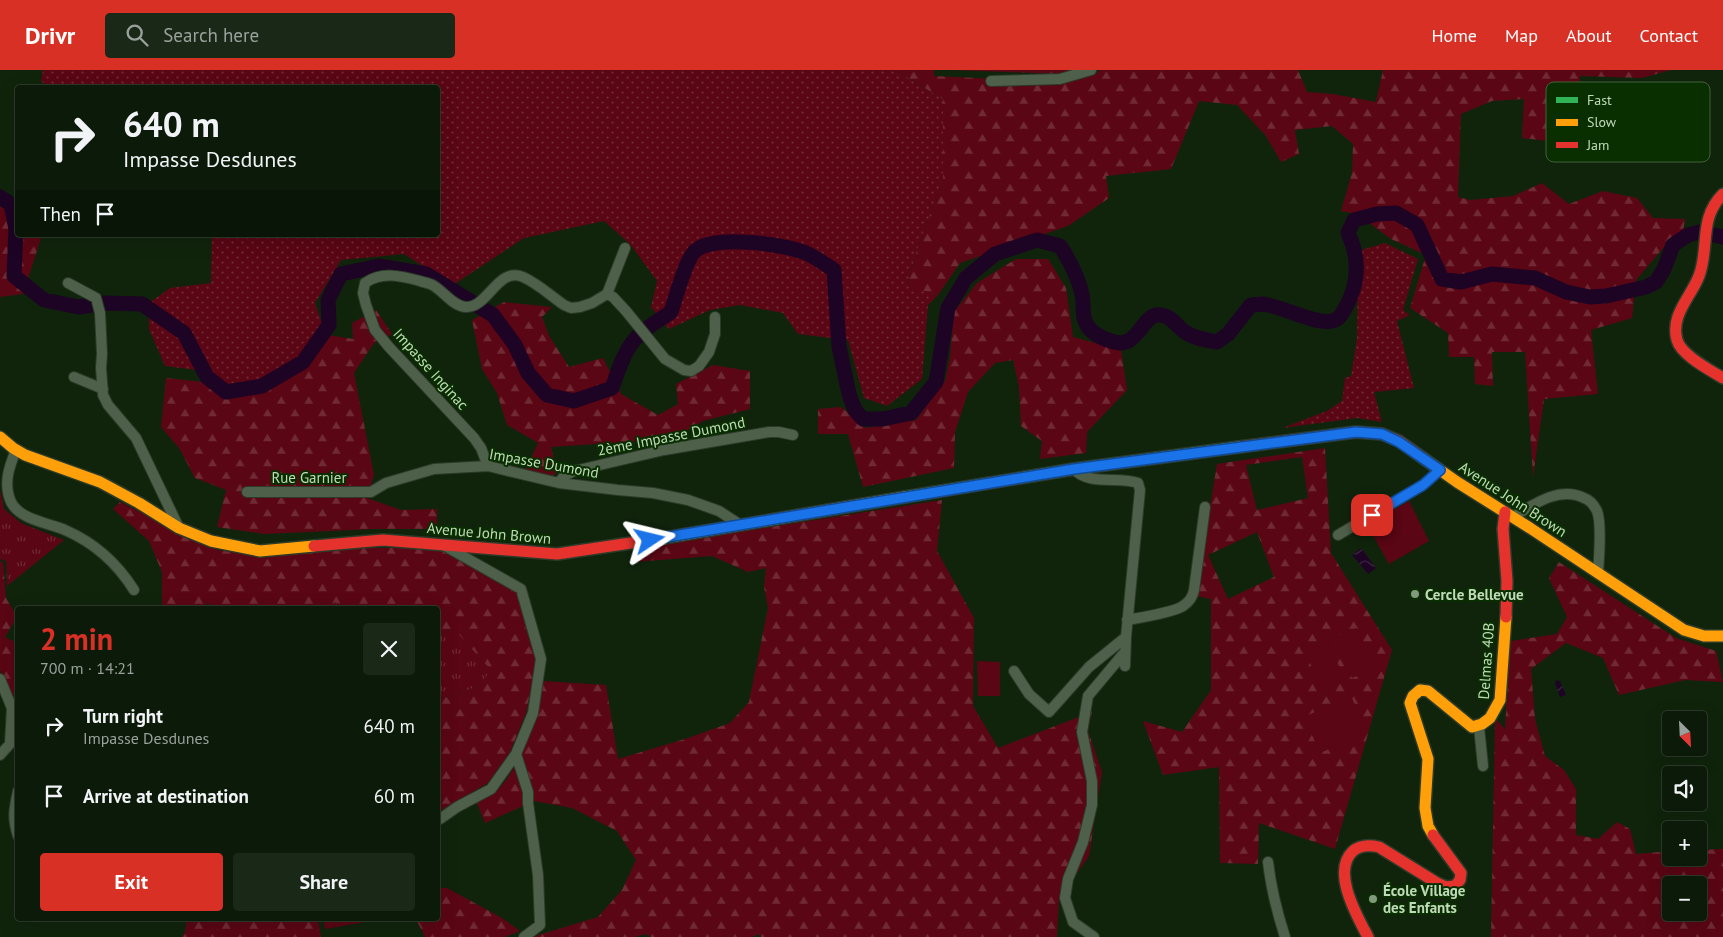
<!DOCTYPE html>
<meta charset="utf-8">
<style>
body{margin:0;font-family:"PT Sans",sans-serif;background:#1a2817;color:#f1f3f6;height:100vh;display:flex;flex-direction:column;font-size:19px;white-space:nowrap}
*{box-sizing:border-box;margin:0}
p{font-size:16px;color:#9aa19c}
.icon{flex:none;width:28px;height:28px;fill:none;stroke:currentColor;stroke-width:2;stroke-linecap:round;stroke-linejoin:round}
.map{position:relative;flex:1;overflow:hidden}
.drawer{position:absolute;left:15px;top:536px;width:425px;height:315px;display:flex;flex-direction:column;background:#0c1b09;border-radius:5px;box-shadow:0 5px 20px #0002,0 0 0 1px #2c392a}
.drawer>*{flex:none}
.top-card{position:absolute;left:15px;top:15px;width:425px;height:152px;border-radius:5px;box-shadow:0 5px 20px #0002,0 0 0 1px #2c392a;background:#0c1b09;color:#f1f3f6;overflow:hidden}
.needle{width:32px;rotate:156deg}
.fabs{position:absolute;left:1662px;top:641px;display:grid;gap:10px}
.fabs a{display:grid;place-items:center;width:45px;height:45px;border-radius:5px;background:#0c1b09;box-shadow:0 5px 20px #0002,0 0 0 1px #2c392a;font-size:25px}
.pin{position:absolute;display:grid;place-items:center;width:42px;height:42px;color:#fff;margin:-21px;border-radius:10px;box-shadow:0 2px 8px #0006}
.me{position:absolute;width:55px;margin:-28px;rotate:80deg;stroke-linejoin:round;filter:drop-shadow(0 0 4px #0008)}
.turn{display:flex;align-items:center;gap:18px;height:105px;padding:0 25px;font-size:22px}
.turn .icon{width:65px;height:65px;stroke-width:2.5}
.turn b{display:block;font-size:35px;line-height:42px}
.then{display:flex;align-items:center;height:48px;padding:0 25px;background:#0003;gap:10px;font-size:19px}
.round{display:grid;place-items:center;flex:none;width:52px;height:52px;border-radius:5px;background:#1a2817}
.summary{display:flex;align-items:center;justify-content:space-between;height:85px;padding:0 25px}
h1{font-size:30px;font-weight:700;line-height:38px;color:#d93025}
.button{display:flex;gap:10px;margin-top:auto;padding:10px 25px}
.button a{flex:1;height:58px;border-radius:5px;background:#d93025;color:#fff;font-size:20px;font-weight:700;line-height:58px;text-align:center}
.button a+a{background:#1a2817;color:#f1f3f6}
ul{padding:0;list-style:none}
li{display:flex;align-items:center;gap:15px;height:70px;padding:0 25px}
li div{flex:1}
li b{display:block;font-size:19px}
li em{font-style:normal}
header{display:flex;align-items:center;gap:30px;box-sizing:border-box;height:70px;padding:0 25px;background:#d93025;color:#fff}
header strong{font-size:24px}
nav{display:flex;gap:28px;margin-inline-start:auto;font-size:18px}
.search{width:350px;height:45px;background:#1a2817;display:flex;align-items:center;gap:12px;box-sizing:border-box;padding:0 18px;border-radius:5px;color:#9aa19c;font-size:19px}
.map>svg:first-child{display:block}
</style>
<header>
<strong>Drivr</strong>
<div class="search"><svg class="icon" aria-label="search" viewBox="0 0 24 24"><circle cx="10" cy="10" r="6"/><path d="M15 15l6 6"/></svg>Search here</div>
<nav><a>Home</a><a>Map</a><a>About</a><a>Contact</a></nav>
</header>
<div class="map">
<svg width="1723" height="867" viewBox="0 0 1723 867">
<defs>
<pattern id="grass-dots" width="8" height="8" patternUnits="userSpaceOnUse" patternTransform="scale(1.25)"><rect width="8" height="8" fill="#5a0614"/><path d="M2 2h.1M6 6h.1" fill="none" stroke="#702a34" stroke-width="1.8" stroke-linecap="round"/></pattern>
<pattern id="forest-firs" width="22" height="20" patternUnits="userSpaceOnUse" patternTransform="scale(1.25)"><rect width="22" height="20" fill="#5a0614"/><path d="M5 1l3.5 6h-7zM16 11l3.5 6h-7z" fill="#702a34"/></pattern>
<pattern id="park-tufts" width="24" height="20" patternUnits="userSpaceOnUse" patternTransform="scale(1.25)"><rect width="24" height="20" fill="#5a0614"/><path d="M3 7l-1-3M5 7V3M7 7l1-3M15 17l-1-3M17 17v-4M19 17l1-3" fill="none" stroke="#702a34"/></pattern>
<pattern id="water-waves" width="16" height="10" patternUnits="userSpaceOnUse" patternTransform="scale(1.25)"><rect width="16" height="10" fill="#1d0324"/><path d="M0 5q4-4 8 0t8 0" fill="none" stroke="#3c2742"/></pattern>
</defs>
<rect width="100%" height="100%" fill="#10240c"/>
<path fill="url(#grass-dots)" d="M43,0H895L943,29V109L917,180L907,215L938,225L928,235L922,309L887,336L864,328L848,270L798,264L783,243L740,235L710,240L669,259L651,237L657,211L630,174L604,151L524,168L453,215L404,184L341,190L315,233L323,257L300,290L261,311L227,317L205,301L165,296L149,259V233L170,218L211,213L212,165H438V18H49L41,11Z
M1385,173L1418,189L1403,240L1410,245L1397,251L1414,318L1374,322L1382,352L1357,348L1282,358L1327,341L1342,331L1345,308L1351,306L1357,268L1358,181Z"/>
<path fill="url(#forest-firs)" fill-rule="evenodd" d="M895,0H934V6L1063,12L1097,3L1100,0H1298L1307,22L1333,24L1376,32L1383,0H1671L1642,8L1580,6L1576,74L1522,68L1524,29L1492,31L1461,44L1458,127L1470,130L1513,126L1542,113L1569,134L1603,121L1637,128L1653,148L1685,149L1683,162L1670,170L1636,210L1632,248L1591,260L1598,324L1544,329L1533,407L1525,282H1492L1493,316L1475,314L1474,287H1449L1448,263L1410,238L1426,185L1391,169L1357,144L1341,141L1352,103L1353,74L1332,56L1295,60L1299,84L1281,92L1266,66L1237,35L1199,31L1171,99L1106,106L1109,128L1068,156L960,193L938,225L907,216L917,180L943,109V29Z
M954,0H1074L1060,4Z
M0,136L17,146L18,165H42L23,224L0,227Z
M1016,189H1048L1066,218L1073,267L1121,280L1127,320L1087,362L1086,383L1040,389L1042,371L1021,356L1019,317L1013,290L995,293L968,322L955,362L954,398L863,417L848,364H818V339L841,337L866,358L916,350L945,311L950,287L954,242L977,213Z
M504,232L552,237L542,247L549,266L569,297L603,288L621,324L658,345L678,334L676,314L713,295L750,301V339L703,351L672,369L551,377L557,401L552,407L525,401L538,373L507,355L497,323L482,299L472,250Z
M376,240L392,264L374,273L354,303L374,405L367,428L401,440L437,439V459H374L264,464L217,457L226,420L195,408L179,378L161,357L166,308L204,312L223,325L264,318L309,291L328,265L353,269L352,253Z
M1325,378L1331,483L1392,580L1335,779L1259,753L1258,794L1220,793L1219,697L1163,705L1143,651L1182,662L1211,620V529L1196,526L1217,394ZM1302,387L1308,428L1257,440L1246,395ZM1257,462L1274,507L1228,529L1208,485Z
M942,430L937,481L974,548L973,636L998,678L1092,642L1088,661L1102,702L1089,786L1059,829L1057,867H761L759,864L752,867H651L646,864L635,867H532L598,847L622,820L636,790L617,761L572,738L534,731L485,753L477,733C483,729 492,726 497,721C525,690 534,650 543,611L606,615L618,689L688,668L730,653L749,632L768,538L764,516L766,498L748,502L712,486L634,492L636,478Z
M120,432L218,480L256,486L336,478H437L520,520L536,591L526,643L510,682L488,713L438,742V630L482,615L454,559L438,564V539H389L329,532L305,539H234L207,534L199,539H162V502L149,471L113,439Z
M0,491L3,492L6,528L17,547L5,567L17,573V626L11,625L0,600Z
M1559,492L1676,568L1716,581L1723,612L1685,610L1619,625L1603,588L1566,573L1531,599L1535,649L1545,686L1564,700L1576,719V765L1598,769L1617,752L1630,759L1636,784L1671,781V788H1699V780L1723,779V867H1491L1495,648L1505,659L1507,622L1505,572L1557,564L1567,547L1549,508ZM1671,815H1699V842H1671Z
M438,818H447L502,848L520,861L505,867H425L416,849H438Z
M187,849H318L321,867H182L185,862Z"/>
<path fill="url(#park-tufts)" d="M0,420L4,439L21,453L64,470L7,516L6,491L0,489Z
M329,532L388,538L389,539H305Z
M454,559L490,599L482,615L438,630V564Z"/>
<path fill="#5a0614" d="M1409,431L1429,471L1389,494L1367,455Z
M1356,558L1373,599L1352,608L1334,567Z
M1328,571L1345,610L1322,621L1305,581Z
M977,591L1000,592V626H978Z
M1351,626L1367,663L1320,683L1304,647Z
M323,849H383L325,859Z"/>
<path fill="url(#water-waves)" d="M1361,478L1376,498L1368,504L1352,485Z
M1557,609L1558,611H1560L1566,625L1560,627L1555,613Z"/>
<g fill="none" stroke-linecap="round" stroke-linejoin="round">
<path stroke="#1d0324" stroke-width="15" d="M0,127L11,134L16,159L14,206L44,230L79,237L104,233L142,234L184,263L207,307L226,322L262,316L303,292L329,255L328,230L341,204L379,196L426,204L493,245L515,275L528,303L547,325L574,331L612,318C618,301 624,281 636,268C646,257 660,250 671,242C675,230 686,189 695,181C714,164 786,174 808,184C817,188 826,195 834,200L839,276L849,324L855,340L863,349H883L911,343L936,312L948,238L966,208L995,184L1037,170L1060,176C1070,191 1078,207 1082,224C1084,233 1082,243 1085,251C1089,262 1101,268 1111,271C1139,282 1141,242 1161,245C1173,247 1176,256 1185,262C1195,269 1206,270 1217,272L1228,264L1251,235C1255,235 1259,234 1263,234C1280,235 1322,259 1337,249C1343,245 1350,229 1352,223C1359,203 1357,182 1348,163L1354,150L1377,144L1396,143L1417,155L1442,209L1461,212L1492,204L1535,208L1566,222L1590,227L1606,226L1646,217L1656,212L1664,199L1673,175L1688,165L1700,162L1723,167"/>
<g stroke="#2c3b29" stroke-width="12">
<path id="street" d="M991,11L1060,9L1091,0
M68,213L96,228L100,243L102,284L101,298L103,325L108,335L136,368L179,458
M607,224L613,227L626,241L665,289L684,300L691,301L699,296L709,282L715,264V247
M74,307L103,319
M16,380C9,397 3,414 11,432C20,450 49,453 65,460C95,473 117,493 134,520
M488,396L481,378L474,368L389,277L375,260L366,235L363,223L365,213C382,201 401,206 420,211C425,213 430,213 434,216C444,222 454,237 466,237C488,238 498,196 523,207C537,213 551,226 564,235L571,238L580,237L592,233L607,224L625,178
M1074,399C1088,416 1119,406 1138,413L1140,420L1126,567L1125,596
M559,413L564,406L574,401L664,380L769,362H779L793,365
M247,422H371L386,413L434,399L488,396L559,413L618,420L653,423L688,430L719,441L739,454
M1513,447C1534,434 1559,416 1584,428C1590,430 1594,435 1597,441C1602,453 1599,489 1598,503
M1338,465L1423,415L1440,400
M1127,550C1139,548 1174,542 1183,536C1189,532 1193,526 1194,520L1205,437
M1014,601L1029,624L1049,642L1089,597L1126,567
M0,609L14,643
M1479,657L1483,696
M516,684L528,722V733L538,805L540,855L524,867
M0,685L10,674L12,637
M18,721C14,739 12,748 18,766
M440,749L457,737L491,719L516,684L533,643L541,589L521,519L445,476
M1268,792C1271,818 1277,842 1285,867
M1094,867L1073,852L1065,828L1068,809L1083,772L1092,735V711L1082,662L1088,626L1124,583"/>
</g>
<g stroke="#2c3b29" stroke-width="14">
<path id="fast" d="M905,427L1074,399L1239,377"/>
</g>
<g stroke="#2c3b29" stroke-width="14">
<path id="slow" d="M0,367L13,378L25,385L100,412L139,433L179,458L211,471L260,481L314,476
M1423,388L1457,412L1530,458L1684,560L1704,566H1723
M664,468L905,427
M1433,765L1428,756L1425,738L1428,689L1410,633L1413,626L1420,620L1428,621L1472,657L1482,654L1490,648L1500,630L1506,547"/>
</g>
<g stroke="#2c3b29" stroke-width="14">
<path id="jam" d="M1723,124C1698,149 1710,177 1699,206C1691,227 1670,245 1677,270C1681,285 1710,300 1723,308
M1239,377L1356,362L1382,364L1399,371L1423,388
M1505,442L1503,459L1507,511L1506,547
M314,476L383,470L557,484L664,468
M1368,867C1357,846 1331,801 1353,781C1360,775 1370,775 1379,777L1437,813L1446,817L1455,816L1460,810L1461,803L1433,765"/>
</g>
<use href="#street" stroke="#4e604a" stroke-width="10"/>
<use href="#fast" stroke="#30b455" stroke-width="11"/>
<use href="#slow" stroke="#ff9f0a" stroke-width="11"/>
<use href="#jam" stroke="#e5322d" stroke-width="11"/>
</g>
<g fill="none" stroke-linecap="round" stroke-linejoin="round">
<g stroke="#114b97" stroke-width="12">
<path id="route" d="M650,470L1074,399L1356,362L1382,364L1399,372L1440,400L1423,415L1372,445"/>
</g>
<use href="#route" stroke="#1a73e8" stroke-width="9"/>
</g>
<g fill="#829a7c" stroke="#092f01" stroke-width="2">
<circle cx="1415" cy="524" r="5"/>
<circle cx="1373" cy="829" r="5"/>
</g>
<g text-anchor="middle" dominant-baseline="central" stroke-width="4" stroke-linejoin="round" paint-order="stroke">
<g font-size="15" fill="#c0dab9" stroke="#092f01">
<text transform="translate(431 299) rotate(48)">Impasse Inginac</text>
<text transform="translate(671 366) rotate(-11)">2ème Impasse Dumond</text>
<text transform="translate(544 393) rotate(10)">Impasse Dumond</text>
<text x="309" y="407">Rue Garnier</text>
<text transform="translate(1513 429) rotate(33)">Avenue John Brown</text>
<text transform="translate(489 463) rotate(5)">Avenue John Brown</text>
<text transform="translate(1486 591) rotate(-86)">Delmas 40B</text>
</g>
<g font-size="15" font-weight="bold" fill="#c0dab9" stroke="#092f01" text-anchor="start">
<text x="1425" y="524">Cercle Bellevue</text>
<text x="1383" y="820">École Village<tspan x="1383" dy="17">des Enfants</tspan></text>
</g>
</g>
<rect x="1546" y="12" width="164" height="80" rx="8" fill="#092f01" stroke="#406238" stroke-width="1"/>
<rect x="1556" y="27" width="22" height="6" fill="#30b455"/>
<rect x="1556" y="49" width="22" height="7" fill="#ff9f0a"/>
<rect x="1556" y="72" width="22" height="6" fill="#e5322d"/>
<g font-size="14" fill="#c0dab9">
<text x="1587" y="35">Fast</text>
<text x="1587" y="57">Slow</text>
<text x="1587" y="80">Jam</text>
</g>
</svg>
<div class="fabs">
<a><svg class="needle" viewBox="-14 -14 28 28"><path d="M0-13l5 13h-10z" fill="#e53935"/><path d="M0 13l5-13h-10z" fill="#9aa19c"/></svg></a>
<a><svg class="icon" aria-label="sound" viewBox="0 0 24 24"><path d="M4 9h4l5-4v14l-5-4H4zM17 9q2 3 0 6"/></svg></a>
<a>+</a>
<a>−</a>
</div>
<div class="pin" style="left:1372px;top:445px;background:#d93025"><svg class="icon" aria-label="arrive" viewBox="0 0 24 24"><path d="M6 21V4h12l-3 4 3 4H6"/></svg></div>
<svg class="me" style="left:650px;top:470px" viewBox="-20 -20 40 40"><path d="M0-17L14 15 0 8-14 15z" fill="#1a73e8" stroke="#fff" stroke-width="4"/></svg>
<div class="top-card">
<div class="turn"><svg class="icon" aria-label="right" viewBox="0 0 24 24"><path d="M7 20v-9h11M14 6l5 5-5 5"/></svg><div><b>640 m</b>Impasse Desdunes</div></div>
<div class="then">Then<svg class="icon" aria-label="arrive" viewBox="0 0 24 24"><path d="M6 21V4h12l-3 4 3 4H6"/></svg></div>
</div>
<section class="drawer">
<div class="summary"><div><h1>2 min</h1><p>700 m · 14:21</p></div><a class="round"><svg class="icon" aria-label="close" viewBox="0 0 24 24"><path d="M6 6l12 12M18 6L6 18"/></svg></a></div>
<ul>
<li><svg class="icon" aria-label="right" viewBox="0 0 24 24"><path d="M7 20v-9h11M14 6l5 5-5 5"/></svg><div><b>Turn right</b><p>Impasse Desdunes</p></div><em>640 m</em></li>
<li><svg class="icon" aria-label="arrive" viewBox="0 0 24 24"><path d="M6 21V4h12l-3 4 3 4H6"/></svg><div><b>Arrive at destination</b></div><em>60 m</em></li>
</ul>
<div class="button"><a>Exit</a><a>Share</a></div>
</section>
</div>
